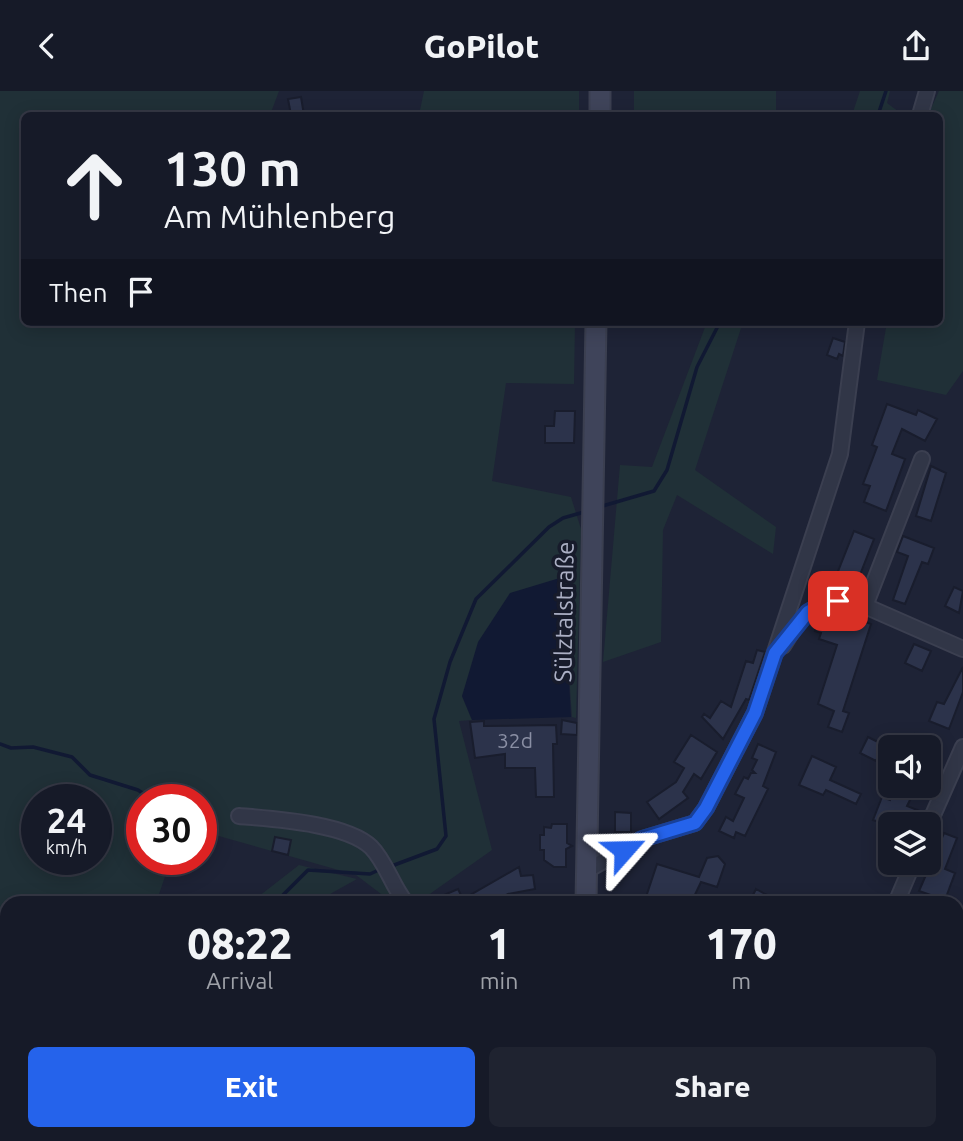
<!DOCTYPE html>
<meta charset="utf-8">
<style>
body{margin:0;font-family:Ubuntu,sans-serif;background:#1f2330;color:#f1f3f6;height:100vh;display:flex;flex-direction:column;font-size:26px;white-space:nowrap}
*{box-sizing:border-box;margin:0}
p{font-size:23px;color:#9ea1a8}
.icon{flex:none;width:38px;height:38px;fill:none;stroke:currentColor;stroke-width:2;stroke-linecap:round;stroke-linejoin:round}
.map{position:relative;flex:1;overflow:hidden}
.side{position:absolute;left:0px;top:805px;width:964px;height:245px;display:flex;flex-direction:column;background:#161a28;border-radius:21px 21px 0 0;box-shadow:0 4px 18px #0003,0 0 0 2px #353845}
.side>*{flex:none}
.hud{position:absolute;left:21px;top:21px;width:922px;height:214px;border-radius:10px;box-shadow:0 4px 18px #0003,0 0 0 2px #353845;background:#161a28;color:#f1f3f6;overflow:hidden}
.tools{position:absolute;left:878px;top:644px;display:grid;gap:14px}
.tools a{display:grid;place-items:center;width:63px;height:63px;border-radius:10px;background:#161a28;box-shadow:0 4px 18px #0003,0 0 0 2px #353845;font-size:35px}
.speed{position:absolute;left:21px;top:693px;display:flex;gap:14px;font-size:35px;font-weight:700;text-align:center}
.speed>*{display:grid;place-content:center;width:91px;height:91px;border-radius:50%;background:#161a28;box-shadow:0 4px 18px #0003,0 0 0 2px #353845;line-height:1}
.speed small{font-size:18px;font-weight:400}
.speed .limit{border:10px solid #d22;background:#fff;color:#111}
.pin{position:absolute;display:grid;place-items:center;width:60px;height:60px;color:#fff;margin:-30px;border-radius:14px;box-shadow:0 4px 10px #0006}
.me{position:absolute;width:77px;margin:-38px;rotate:65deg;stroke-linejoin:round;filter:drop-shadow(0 0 5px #0008)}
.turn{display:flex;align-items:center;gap:24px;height:147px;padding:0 28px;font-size:32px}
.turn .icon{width:91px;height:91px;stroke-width:2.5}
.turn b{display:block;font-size:49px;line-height:60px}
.then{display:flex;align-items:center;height:66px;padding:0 28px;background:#0003;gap:14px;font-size:26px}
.eta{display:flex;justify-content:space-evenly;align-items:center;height:119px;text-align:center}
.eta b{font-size:42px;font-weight:800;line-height:49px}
.primary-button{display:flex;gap:14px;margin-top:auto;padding:14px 28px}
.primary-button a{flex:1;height:80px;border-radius:10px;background:#2563eb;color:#fff;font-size:28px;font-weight:800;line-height:80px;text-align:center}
.primary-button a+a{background:#1f2330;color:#f1f3f6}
header{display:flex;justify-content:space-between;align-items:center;height:91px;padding:0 28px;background:#161a28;font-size:32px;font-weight:800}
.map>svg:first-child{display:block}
</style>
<header><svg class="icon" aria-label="back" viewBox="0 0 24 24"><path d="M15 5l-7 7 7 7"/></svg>GoPilot<svg class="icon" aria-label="share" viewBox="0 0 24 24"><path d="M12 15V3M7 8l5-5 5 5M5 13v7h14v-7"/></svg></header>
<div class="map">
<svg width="963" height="1050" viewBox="0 0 963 1050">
<rect width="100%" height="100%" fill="#1e2336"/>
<path fill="#203037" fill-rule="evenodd" d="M0,0H279L270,24H24V231H575L574,293L506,292L492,390L571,406L581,438L576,627L572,626L562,486L462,605L472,629L459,630L492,759L417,812H393L356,784L201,740V709H142V768H171L156,812H7V1043H229L232,1050H0ZM37,709H96V768H37Z
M424,0H579V24H419Z
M634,0H776V24H634Z
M860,0H890L887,12L903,24H852Z
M939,0H963V280L946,304L877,289L887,231H940V24H928Z
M707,231H743L695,379L776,436L773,463L677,404L663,439L661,551L603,571L620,374L652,376Z
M299,774L357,788L314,812H250Z"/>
<path fill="#111933" d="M563,486L571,626L472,629L462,605L478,551L510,502Z"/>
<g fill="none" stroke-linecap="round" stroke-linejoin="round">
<path stroke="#111933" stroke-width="3.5" d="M878,24L886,0
M599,416L654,400L667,379L697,276L720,231
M0,653L11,657L33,656L72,666L90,684L138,699L153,709
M389,776L437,758L446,745L434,628L450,571L476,508L549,436L563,427L584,421
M275,812L308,779L370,783L381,778
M50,1050L55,1043"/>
</g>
<path fill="#2c334b" stroke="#191d2d" stroke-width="2" d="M301,6L304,24H291L288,8Z
M833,247L845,251L843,265L839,263L837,268L827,264Z
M887,313L916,324L918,319L937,328L925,350L902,338L892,363L905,368L886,420L864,411L870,395L863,393L877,356L872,354Z
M555,320H575L574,352H545V335H554Z
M931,375L946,382L931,430L916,425Z
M854,440L874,448L854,499L839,494L841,490L835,488Z
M903,445L934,457L928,473L922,471L905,513L893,509L908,465L897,461Z
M954,496L963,500L959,522L945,515Z
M825,523L855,535L857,528L871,533L843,620L849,622L842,641L828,636L834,620L818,613L837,554L819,548L821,542L815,540L820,525Z
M914,553L931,560L922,580L905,572Z
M757,559L765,561L749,609L746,608L723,648L702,626L704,623L710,627L721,610L731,616L746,570L753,572Z
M963,576V601L949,638L929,630L937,611L944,613Z
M562,629L577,632V644L561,643Z
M484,630V635L556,634L557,653H553L554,706H536L535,677H505V663L475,667L470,631Z
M915,643L942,656H909Z
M691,644L717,661L701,688L694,683L683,701L688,707L659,728L647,711L676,691L684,677L674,671Z
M868,646L884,654L876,670L860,662Z
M758,653L776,661L763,695L768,698L745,745L736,741L734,747L719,740L726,726L733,730L744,707L735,703L744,686L748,688L751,682H755L752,679L757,669L752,667Z
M812,665L836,676L830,689L861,703L856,713L826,699L823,704L799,694Z
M895,695H917L907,715L920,720L915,733H886L873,729L882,706L890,709Z
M615,721L631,722V741H615Z
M552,733H567V752L572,755L566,758V776H554L544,769V759H540V744H544V736L551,737Z
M944,742L957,747L945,778L955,782L945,809L919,800Z
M275,746L291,749L288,764L272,760Z
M718,765L725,773L717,796L701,791L691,812L677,807L674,812H644L657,773L699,786L707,767Z
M519,776L521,785L533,784L535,798L508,803L491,812H447L444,804L458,798L463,808Z
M756,798L765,803L783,812H749Z"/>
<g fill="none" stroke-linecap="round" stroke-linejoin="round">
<g stroke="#3b3f50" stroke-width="18">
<path id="minor" d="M920,24L927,0
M922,368L865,515L963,558
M783,555C796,533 810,511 838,511
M239,725C273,728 346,732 371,756C386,771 392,795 406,812
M929,733L963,656
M586,780L642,748L695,732L706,717L755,622L840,363L857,231
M896,812L913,772
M426,1050L428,1043
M811,1050L814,1043"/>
</g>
<g stroke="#3b3f50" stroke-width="23">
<path id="secondary" d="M600,24V0
M586,812L596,231
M582,1043V1050"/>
</g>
<use href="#minor" stroke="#313647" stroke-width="14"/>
<use href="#secondary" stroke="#3f445a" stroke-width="19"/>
</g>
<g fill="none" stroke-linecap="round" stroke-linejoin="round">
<g stroke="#184099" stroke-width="18">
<path id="route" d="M624,759L642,748L695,732L706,717L755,622L775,562L808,521L824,512L838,510"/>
</g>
<use href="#route" stroke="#2563eb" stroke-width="12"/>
</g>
<g text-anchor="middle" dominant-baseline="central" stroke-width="7" stroke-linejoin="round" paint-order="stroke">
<g font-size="21" fill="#8a8fa4">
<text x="515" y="649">32d</text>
</g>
<g font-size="24" fill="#abafc4" stroke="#171b2b">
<text transform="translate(564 521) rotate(-89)">Sülztalstraße</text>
</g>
</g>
</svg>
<div class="tools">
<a><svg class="icon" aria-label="sound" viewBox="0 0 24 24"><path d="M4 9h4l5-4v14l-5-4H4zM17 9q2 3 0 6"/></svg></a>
<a><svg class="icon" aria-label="layers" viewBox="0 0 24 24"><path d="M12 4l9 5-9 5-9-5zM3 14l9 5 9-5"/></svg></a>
</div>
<div class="speed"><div>24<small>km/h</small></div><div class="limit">30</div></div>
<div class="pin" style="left:838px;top:510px;background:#d93025"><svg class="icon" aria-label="arrive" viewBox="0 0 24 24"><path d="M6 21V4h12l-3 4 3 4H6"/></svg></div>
<svg class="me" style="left:624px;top:759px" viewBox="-20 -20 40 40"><path d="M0-17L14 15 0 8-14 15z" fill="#2563eb" stroke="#fff" stroke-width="4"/></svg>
<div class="hud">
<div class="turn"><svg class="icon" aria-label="ahead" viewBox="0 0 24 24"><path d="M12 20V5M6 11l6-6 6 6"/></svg><div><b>130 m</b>Am Mühlenberg</div></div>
<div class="then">Then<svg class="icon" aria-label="arrive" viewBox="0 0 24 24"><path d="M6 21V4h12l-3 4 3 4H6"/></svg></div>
</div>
<section class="side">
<div class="eta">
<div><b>08:22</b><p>Arrival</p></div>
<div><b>1</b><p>min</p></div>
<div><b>170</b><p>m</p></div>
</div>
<div class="primary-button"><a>Exit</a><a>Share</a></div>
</section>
</div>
